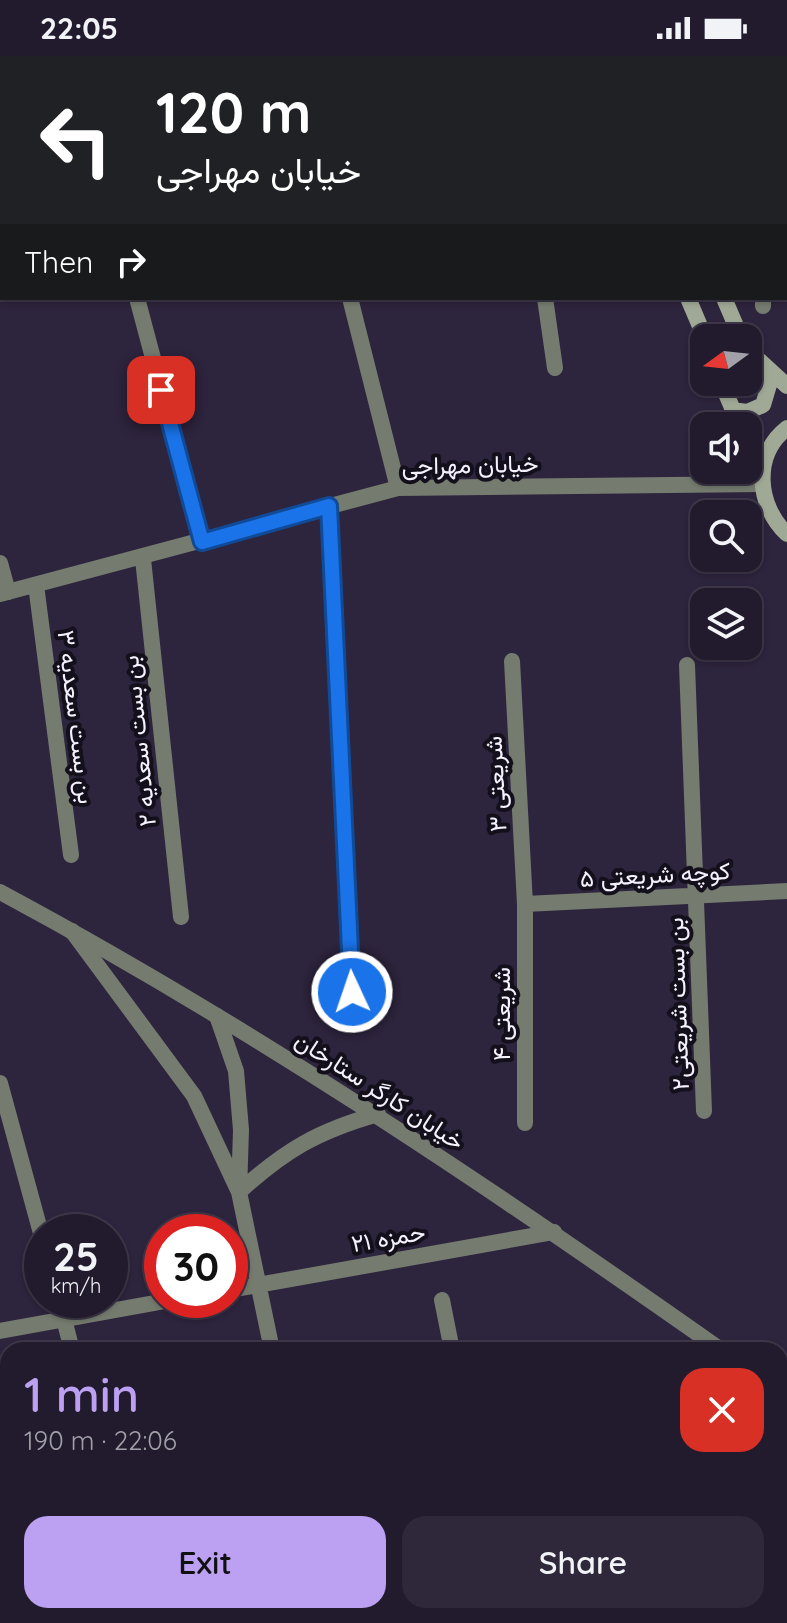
<!DOCTYPE html>
<meta charset="utf-8">
<style>
body{margin:0;font-family:Quicksand,Vazirmatn,sans-serif;background:#2e283a;color:#f1f3f6;height:100vh;display:flex;flex-direction:column;font-size:30px;white-space:nowrap}
*{box-sizing:border-box;margin:0}
p{font-size:26px;color:#a2a1aa}
.icon{flex:none;width:44px;height:44px;fill:none;stroke:currentColor;stroke-width:2;stroke-linecap:round;stroke-linejoin:round}
.map{position:relative;flex:1;overflow:hidden}
.sheet{position:absolute;left:0px;top:1286px;width:788px;height:282px;display:flex;flex-direction:column;background:#221b2e;border-radius:24px 24px 0 0;box-shadow:0 2px 6px #0004,0 0 0 2px #3f394a}
.sheet>*{flex:none}
.guide{position:absolute;left:0px;top:0px;width:788px;height:244px;box-shadow:0 2px 6px #0004,0 0 0 2px #3f394a;background:#202124;color:#fff;overflow:hidden}
.needle{width:52px;rotate:255deg}
.fabs{position:absolute;left:690px;top:268px;display:grid;gap:16px}
.fabs a{display:grid;place-items:center;width:72px;height:72px;border-radius:16px;background:#221b2e;box-shadow:0 2px 6px #0004,0 0 0 2px #3f394a;font-size:40px}
.speed{position:absolute;left:24px;top:1158px;display:flex;gap:16px;font-size:40px;font-weight:700;text-align:center}
.speed>*{display:grid;place-content:center;width:104px;height:104px;border-radius:50%;background:#221b2e;box-shadow:0 2px 6px #0004,0 0 0 2px #3f394a;line-height:1}
.speed small{font-size:20px;font-weight:400}
.speed .limit{border:12px solid #d22;background:#fff;color:#111}
.pin{position:absolute;display:grid;place-items:center;width:68px;height:68px;color:#fff;margin:-34px;border-radius:16px;box-shadow:0 4px 12px #0006}
.me{position:absolute;width:88px;margin:-44px;rotate:357deg;stroke-linejoin:round;filter:drop-shadow(0 0 6px #0008)}
.turn{display:flex;align-items:center;gap:28px;height:168px;padding:0 24px;font-size:36px}
.turn .icon{width:104px;height:104px;stroke-width:2.5}
.turn b{display:block;font-size:56px;line-height:68px}
.then{display:flex;align-items:center;height:76px;padding:0 24px;background:#0003;gap:16px;font-size:30px}
.round{display:grid;place-items:center;flex:none;width:84px;height:84px;border-radius:24px;background:#2e283a}
.summary{display:flex;align-items:center;justify-content:space-between;height:136px;padding:0 24px}
h1{font-size:48px;font-weight:600;line-height:60px;color:#bca0f2}
.primary-button{display:flex;gap:16px;margin-top:auto;padding:16px 24px}
.primary-button a{flex:1;height:92px;border-radius:24px;background:#bca0f2;color:#111;font-size:32px;font-weight:600;line-height:92px;text-align:center}
.primary-button a+a{background:#2e283a;color:#f1f3f6}
.status{display:flex;justify-content:space-between;align-items:center;height:56px;padding:0 40px;background:#221b2e;direction:ltr}
.status svg{height:22px;fill:currentColor}
.map>svg:first-child{display:block}
</style>
<div class="status"><b>22:05</b><svg viewBox="0 0 49 12"><path d="M0 12V9h3v3zM5 12V6h3v6zM10 12V3h3v9zM15 12V0h3v12zM26 1h20v11H26zM47 4h2v5h-2z"/></svg></div>
<div class="map">
<svg width="787" height="1567" viewBox="0 0 787 1567">
<rect width="100%" height="100%" fill="#2d243d"/>
<g fill="none" stroke-linecap="round" stroke-linejoin="round">
<path stroke="#757b6e" stroke-width="16" d="M298,0L299,2
M62,2L70,0
M786,2V0
M0,18H2
M137,242L202,486
M350,242L398,432
M545,242L555,312
M763,250V242
M329,450L352,936
M143,503L181,861
M0,507L8,536
M36,529L71,799
M512,605L525,848V1067
M687,609L704,1055
M525,848L787,835
M72,875L194,1040L239,1136L272,1294
M217,960L236,1015L241,1074L239,1136C285,1094 318,1075 378,1058
M0,1027L42,1181
M230,1234L554,1176
M59,1244L72,1294
M442,1244L452,1294
M0,1275L171,1244
M0,1486L8,1487
M780,1496H787
M151,1560L154,1567
M404,1560L408,1567
M580,1560L584,1567"/>
<path stroke="#757b6e" stroke-width="16" d="M0,538L398,432L762,428
M0,836C252,971 488,1130 721,1294
M780,1336L787,1341"/>
<path stroke="#a0a995" stroke-width="16" d="M584,0L585,2
M622,0L623,2
M688,242L705,282
M724,242L741,282
M748,294L787,330
M721,326L740,370
M732,354L747,356L763,349L772,319
M787,372C752,399 757,450 787,478
M748,385L762,412"/>
</g>
<g fill="none" stroke-linecap="round" stroke-linejoin="round">
<g stroke="#114b97" stroke-width="20">
<path id="route" d="M161,334L202,486L329,450L352,936"/>
</g>
<use href="#route" stroke="#1a73e8" stroke-width="14"/>
</g>
<g text-anchor="middle" dominant-baseline="central" stroke-width="8" stroke-linejoin="round" paint-order="stroke">
<g font-size="24" fill="#f5f1fe" stroke="#14101b">
<text transform="translate(470 408) rotate(-1)">خیابان مهراجی</text>
<text transform="translate(77 661) rotate(83)">بن بست سعدیه ۳</text>
<text transform="translate(138 685) rotate(-96)">بن بست سعدیه ۲</text>
<text transform="translate(495 728) rotate(-93)">شریعتی ۳</text>
<text transform="translate(655 818) rotate(-3)">۵ کوچه شریعتی</text>
<text transform="translate(677 948) rotate(-92)">بن بست شریعتی۲</text>
<text transform="translate(501 958) rotate(-90)">شریعتی ۴</text>
<text transform="translate(380 1034) rotate(33)">خیابان کارگر ستارخان</text>
<text transform="translate(388 1181) rotate(-10)">حمزه ۲۱</text>
</g>
</g>
</svg>
<div class="fabs">
<a><svg class="needle" viewBox="-14 -14 28 28"><path d="M0-13l5 13h-10z" fill="#e53935"/><path d="M0 13l5-13h-10z" fill="#a2a1aa"/></svg></a>
<a><svg class="icon" aria-label="sound" viewBox="0 0 24 24"><path d="M4 9h4l5-4v14l-5-4H4zM17 9q2 3 0 6"/></svg></a>
<a><svg class="icon" aria-label="search" viewBox="0 0 24 24"><circle cx="10" cy="10" r="6"/><path d="M15 15l6 6"/></svg></a>
<a><svg class="icon" aria-label="layers" viewBox="0 0 24 24"><path d="M12 4l9 5-9 5-9-5zM3 14l9 5 9-5"/></svg></a>
</div>
<div class="speed"><div>25<small>km/h</small></div><div class="limit">30</div></div>
<div class="pin" style="left:161px;top:334px;background:#d93025"><svg class="icon" aria-label="arrive" viewBox="0 0 24 24"><path d="M6 21V4h12l-3 4 3 4H6"/></svg></div>
<svg class="me" style="left:352px;top:936px" viewBox="-20 -20 40 40"><circle r="17" fill="#1a73e8" stroke="#fff" stroke-width="3"/><path d="M0-11L8 9 0 5-8 9z" fill="#fff"/></svg>
<div class="guide">
<div class="turn"><svg class="icon" aria-label="left" viewBox="0 0 24 24"><path d="M17 20v-9H6M10 6l-5 5 5 5"/></svg><div><b>120 m</b>خیابان مهراجی</div></div>
<div class="then">Then<svg class="icon" aria-label="right" viewBox="0 0 24 24"><path d="M7 20v-9h11M14 6l5 5-5 5"/></svg></div>
</div>
<section class="sheet">
<div class="summary"><div><h1>1 min</h1><p>190 m · 22:06</p></div><a class="round" style="background:#d93025;color:#fff"><svg class="icon" aria-label="close" viewBox="0 0 24 24"><path d="M6 6l12 12M18 6L6 18"/></svg></a></div>
<div class="primary-button"><a>Exit</a><a>Share</a></div>
</section>
</div>
